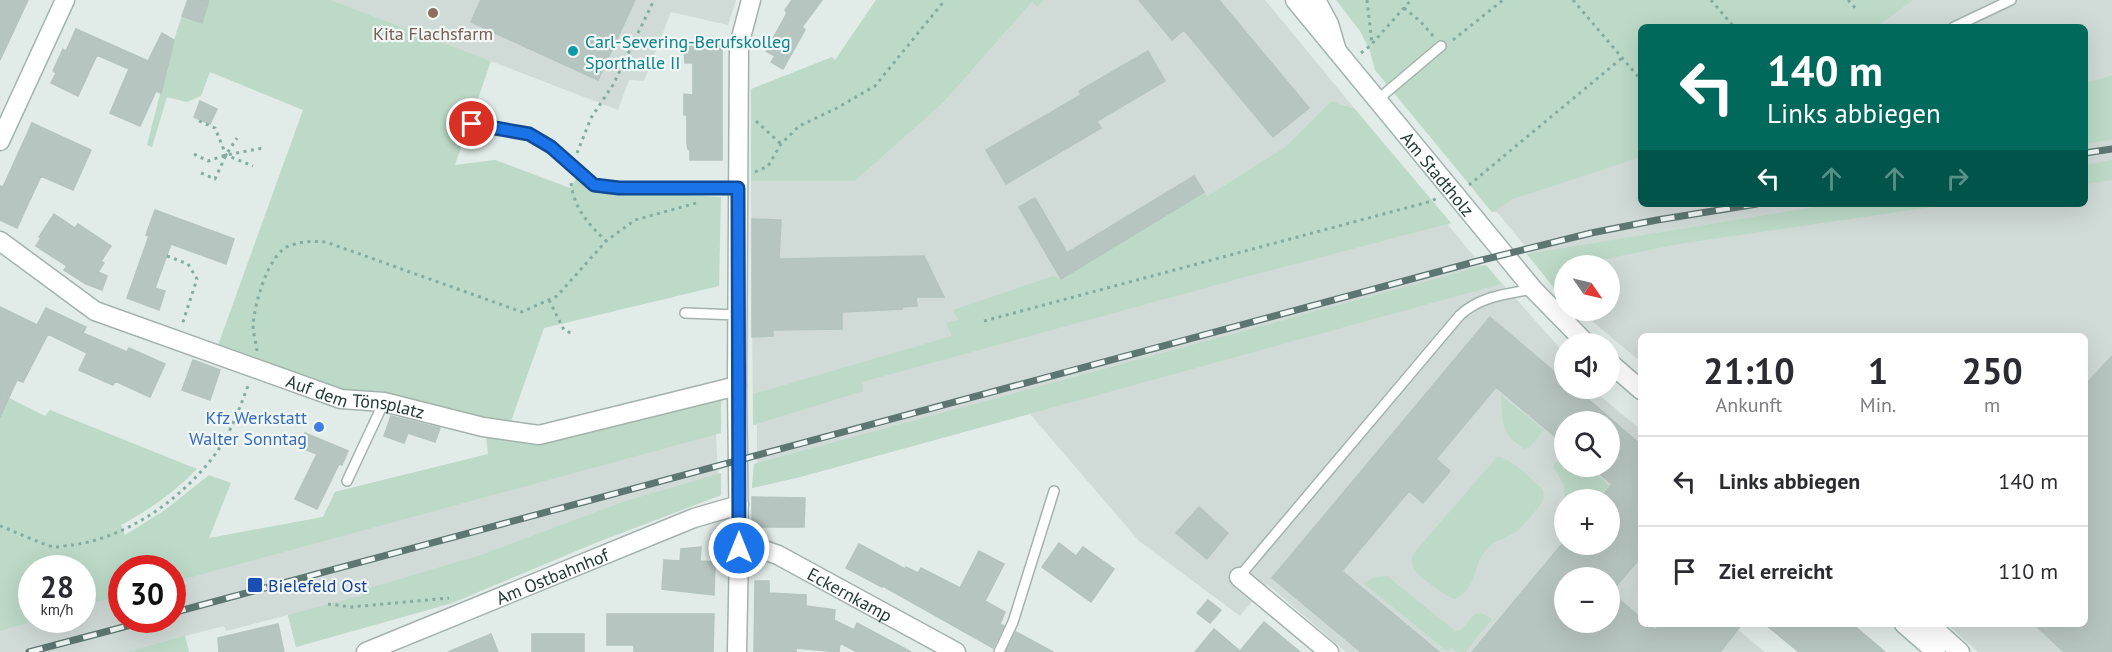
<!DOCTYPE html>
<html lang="de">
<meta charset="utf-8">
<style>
body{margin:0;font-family:"PT Sans",sans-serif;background:#f2f2f3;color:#2b2b33;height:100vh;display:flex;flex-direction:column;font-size:22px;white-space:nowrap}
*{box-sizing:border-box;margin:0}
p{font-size:20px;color:#7c7c81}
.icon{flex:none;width:33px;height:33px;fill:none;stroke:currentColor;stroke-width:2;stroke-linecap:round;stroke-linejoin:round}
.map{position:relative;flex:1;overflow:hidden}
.sheet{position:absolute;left:1638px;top:333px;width:450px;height:294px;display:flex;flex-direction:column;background:#fff;border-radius:9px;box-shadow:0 6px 24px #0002}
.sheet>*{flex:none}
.top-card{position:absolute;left:1638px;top:24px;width:450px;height:183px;border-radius:9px;box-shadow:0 6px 24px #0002;background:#00695c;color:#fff;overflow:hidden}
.needle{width:39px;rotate:124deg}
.buttons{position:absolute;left:1554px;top:255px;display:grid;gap:12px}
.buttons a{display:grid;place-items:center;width:66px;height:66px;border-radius:50%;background:#fff;box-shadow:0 6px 24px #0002;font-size:30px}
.speed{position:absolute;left:18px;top:555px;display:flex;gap:12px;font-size:30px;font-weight:700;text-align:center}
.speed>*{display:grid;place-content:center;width:78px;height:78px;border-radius:50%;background:#fff;box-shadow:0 6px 24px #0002;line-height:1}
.speed small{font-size:15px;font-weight:400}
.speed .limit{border:9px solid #d22;background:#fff;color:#111}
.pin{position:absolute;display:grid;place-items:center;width:51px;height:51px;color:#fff;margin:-26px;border:3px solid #fff;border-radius:50%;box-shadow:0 2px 6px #0007}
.me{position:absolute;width:66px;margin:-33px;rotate:0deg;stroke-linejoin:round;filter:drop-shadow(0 0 4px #0008)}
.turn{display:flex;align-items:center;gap:21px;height:126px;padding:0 30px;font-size:27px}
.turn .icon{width:78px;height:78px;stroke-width:2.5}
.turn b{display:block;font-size:42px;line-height:51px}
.lanes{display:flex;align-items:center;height:57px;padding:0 30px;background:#0003;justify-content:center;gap:30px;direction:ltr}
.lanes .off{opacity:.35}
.eta{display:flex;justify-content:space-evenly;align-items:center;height:102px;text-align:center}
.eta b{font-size:36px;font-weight:800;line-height:42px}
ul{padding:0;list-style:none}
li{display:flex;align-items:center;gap:18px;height:90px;padding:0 30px;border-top:2px solid #e1e1e2}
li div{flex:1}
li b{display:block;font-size:22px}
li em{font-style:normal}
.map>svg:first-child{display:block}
</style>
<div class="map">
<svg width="2112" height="652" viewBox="0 0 2112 652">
<rect width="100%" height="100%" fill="#e1ebe7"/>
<path fill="#d0dad6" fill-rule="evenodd" d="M331,0H736L728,25L671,12L644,81L629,80L618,110Z
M1044,0H1265L1355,109L1331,101L1285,147L1207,196L1203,192L1061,279L954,311L958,320L1451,223L1448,225L1482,266L1486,265L1564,353V388L1592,389L1641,430V624H1743L1738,630L1765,652H1346L1267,584L1240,616L1139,541L1030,414L800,477L752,488L754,464L757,463V425H753L751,181H855L943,103L1032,2L1038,7ZM1564,422H1610V466H1564ZM1564,500H1610V544H1564ZM1564,578H1610V622H1564Z
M1913,0H2112V75L2085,83V27H1868L1889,16Z
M2112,140V652H1978L1947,624H2085V336H1641V362L1580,311L1610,310V266H1564V298L1527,254L1531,253L1497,212H1492L1476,193L1513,172L1540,164L1632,147L1641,142V204H2085V144Z
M721,433L716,434L718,473H721V495L595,543L452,603L296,647L288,615L226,631L224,626L185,636L189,652H0V596L32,620H82L83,574L209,539L323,517L335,492L489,454ZM122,568H172V620H122Z"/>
<path fill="#bcdac7" d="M187,0H331L491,61L455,165L495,160L570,188L576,179L587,187L596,190L721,197L719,286L544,328L510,424L492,423L395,395L345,392L217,348L303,110L210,72L201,96L187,102L167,97L152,147L147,145L174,40Z
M876,0H1044L1038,7L1032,2L943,103L855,181H751V89L832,57L835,60Z
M1336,0H1913L1876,27H1641V157L1513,199L1492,212L1375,70L1370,51L1360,31Z
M2112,75V140L2085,144V83Z
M1331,101L1355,109L1451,223L1249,276L862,382L863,391L753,425V394L952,336L946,323L958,320L953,310L1053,276L1061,279L1204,192L1207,196L1285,147Z
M2112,160V180L2085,184V165Z
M1834,204H1952L1678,244L1577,265L1564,266V279L1557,292L1527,254Z
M1486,265L1501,284L800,477L752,488L754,464Z
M721,395V433L173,582L172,568H122L121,595L83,606L82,568H32V620H37L0,631V398L5,396L45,416L50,410L197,469C172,494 152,508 121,525L125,535L165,510L209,475L231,483L209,538L323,517L335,492L488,454L486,436Z
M1501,395L1544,430L1530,447L1524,449C1499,430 1503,424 1501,395Z
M1564,453V466L1587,467L1609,485L1597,499H1565L1564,486L1553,466Z
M1497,457C1511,457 1532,480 1543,490C1543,492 1544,497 1543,499C1542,505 1522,527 1517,531C1508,538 1497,539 1489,547C1470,564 1481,585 1455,599C1444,595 1418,577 1413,567C1411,562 1412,558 1414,553Z
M721,473V495L595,543L452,603L296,647L288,615L364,595L363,590L481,555L623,502Z
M1387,576L1455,631L1461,630L1475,614L1481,613L1492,619L1465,652H1457L1451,647L1447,651L1363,583L1376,577Z
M185,636L189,652H127Z"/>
<path fill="#b7c5c0" stroke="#b4c4bf" stroke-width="1.5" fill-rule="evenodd" d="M0,0H28L0,60Z
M188,0H209L202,23L182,16Z
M481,0H635L598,80L471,22Z
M792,0H822L802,27L805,30L783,69L771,62L775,56L766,51L787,13L785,10Z
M1139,0H1219L1309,108L1273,137L1184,30L1172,40Z
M76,29L148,61L162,33L174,40L161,93L156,91L140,126L110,113L129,69L97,55L78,96L51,83L56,73L53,71L63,49L66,51Z
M684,44L722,45V160H690V150L688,149L687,144V115H684V94L693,95V63H685Z
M1148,51L1165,81L1097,121L1101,128L1006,184L986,150L1081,95L1079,91Z
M200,101L217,109L210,124L194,117Z
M32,123L91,150L73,190L41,176L17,228L0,220V186L3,187Z
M1194,176L1204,192L1061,279L1019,207L1035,198L1067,253Z
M155,210L234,239L226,264L171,244L155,288L165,291L159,310L127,298L149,236L146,235Z
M54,214L75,228L78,224L111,246L101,261L104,263L98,272L107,276L102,290L86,284L64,270L67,266L36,246L41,238L39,237Z
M752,219L781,220L779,259L924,256L944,297H916L917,306L901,307L902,309L842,312V329L773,330V336L752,337Z
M0,307L37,325L46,308L86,327L83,333L127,352L129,348L165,364L150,397L115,381L113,385L79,370L87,353L48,334L23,382L17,380L0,417Z
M1490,317L1564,380V388H1575L1641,445V557L1611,592L1641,618V624H1648L1655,630L1661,624H1742L1720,652H1472L1562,544H1610V500H1599L1612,484L1591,466H1610V422H1564V444L1496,387L1436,459L1450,471L1423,503L1409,491L1342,571L1439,652H1361L1272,578ZM1564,578H1610V622H1564Z
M2112,356V652H2064L2034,624H2085V385Z
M193,360L220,370L210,400L182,390Z
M391,416L440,428L435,442L408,433L404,443L384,436Z
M305,433L348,451L342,465L339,464L317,509L295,499L317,454L299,447Z
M752,497L805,498L804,527H752Z
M1199,507L1228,533L1207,559L1176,533Z
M1059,543L1076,556L1083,547L1114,569L1091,602L1042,567Z
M859,544L905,569L906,567L918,573L921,568L960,588L979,551L1004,564L985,601L1005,612L1000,624L1004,626L993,648L883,586L882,587L846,568Z
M701,547L700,561L715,562L714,595L662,589L664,560L680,561L681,549Z
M755,581H769V593L806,595V606L835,610L834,620L854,630L857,623L911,652H857L840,643L839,652L796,648V652H754Z
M1208,600L1221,610L1210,623L1197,613Z
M607,614H714L713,652H634V645H607Z
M1264,622L1300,652H1195L1214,629L1240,651Z
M278,624L284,652H219L218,638Z
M1765,624H1852L1885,652H1799Z
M1016,632L1053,652H1006Z
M491,634L498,652H448Z
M532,634H584V652H532Z"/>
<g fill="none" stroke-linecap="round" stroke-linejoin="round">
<g stroke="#a4b2ae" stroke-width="12">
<path id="lane" d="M1954,27L2011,0
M1376,101L1441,46
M472,124L529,134L551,146L594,185L619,187L738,188
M685,313L737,315
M347,481L384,402
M1239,577L1460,315C1481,296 1506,294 1533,289
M999,652L1013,622L1054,491"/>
</g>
<g stroke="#a4b2ae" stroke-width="21">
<g id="street">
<path d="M1316,0L1329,24L1337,51"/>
<path id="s1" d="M0,241L95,311L341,399L384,402L483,427L539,435L737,386"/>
<path id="s2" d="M739,548L764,550L778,555L956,652"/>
<path d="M1239,577L1329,652"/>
<path id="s3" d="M366,652L694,518L739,505"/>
<path d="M737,652L739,548L737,386L739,45L751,0"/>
</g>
</g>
<g stroke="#a1b5b0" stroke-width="21">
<g id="secondary">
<path id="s4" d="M1295,0L1533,289L1587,344"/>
<path d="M0,141L65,0"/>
<path d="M1610,363L1641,390"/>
<path d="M1904,624L1936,652"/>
<path d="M1929,624L1960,652"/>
</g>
</g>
<path stroke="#84aca3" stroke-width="3" stroke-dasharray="3 4.5" stroke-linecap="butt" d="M1367,0L1372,44
M1573,0L1641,80
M1711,0L1734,27
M1848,0L1856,9
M1404,8L1421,22L1434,37
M1453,40L1503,0
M1361,53L1370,46L1411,0
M199,121L215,128L226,155L253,166
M756,121L781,144
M577,153L591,118L613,85L654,0
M194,154L208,161L226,155L263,148
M755,172L768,166L781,144L799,126L837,108L875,86L945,0
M201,173L215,179L226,155L237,138
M571,183C574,208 588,224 606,241
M1469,185L1622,58
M167,256L188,264L197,279L182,325
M549,300L564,330L573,334
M984,321L1432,201L1437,198
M257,351C256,343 253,333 253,324C255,303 268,254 289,246C301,241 313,241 326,242L522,312L557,296L606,241L635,220L700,202
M0,526C12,530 45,546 55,547C61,547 68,545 73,545C127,537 177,502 210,461C229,438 239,410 249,383
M328,604L351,607L449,598"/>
<use href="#lane" stroke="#fff" stroke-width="9"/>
<use href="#street" stroke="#fff" stroke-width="18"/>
<use href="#secondary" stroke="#fff" stroke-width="18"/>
<g stroke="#5d7671" stroke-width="7">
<path id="rail" d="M2085,153L2112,149
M172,613L1478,261L1591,233L1657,220L1757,204
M29,652L150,620"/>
</g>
<use href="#rail" stroke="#f1f7f5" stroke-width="4.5" stroke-dasharray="14" stroke-linecap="butt"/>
</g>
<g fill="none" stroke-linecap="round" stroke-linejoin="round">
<g stroke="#114b97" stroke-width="15">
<path id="route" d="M472,124L529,134L551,147L594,185L619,188H738L739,548"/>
</g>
<use href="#route" stroke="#1a73e8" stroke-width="10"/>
</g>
<circle fill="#8d6e63" stroke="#f1f7f5" stroke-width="2" cx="433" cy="13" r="6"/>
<circle fill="#0f9aa8" stroke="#f1f7f5" stroke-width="2" cx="573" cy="51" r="6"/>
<circle fill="#3f7fe0" stroke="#f1f7f5" stroke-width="2" cx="319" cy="427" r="6"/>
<rect fill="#1a4fb4" stroke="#f1f7f5" stroke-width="2" x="247" y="577" width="16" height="16" rx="3"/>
<g text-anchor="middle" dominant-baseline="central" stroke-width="4.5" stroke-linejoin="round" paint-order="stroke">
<g font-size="18" fill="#785e54" stroke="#f1f7f5">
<text x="433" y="33">Kita Flachsfarm</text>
</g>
<g font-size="18" fill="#0d838f" stroke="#f1f7f5" text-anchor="start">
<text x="585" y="41">Carl-Severing-Berufskolleg<tspan x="585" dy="21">Sporthalle II</tspan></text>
</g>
<g font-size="18" fill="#233a36" stroke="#f1f7f5">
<text stroke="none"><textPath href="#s4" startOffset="225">Am Stadtholz</textPath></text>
<text stroke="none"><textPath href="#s1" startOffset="393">Auf dem Tönsplatz</textPath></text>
<text stroke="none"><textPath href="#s3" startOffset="201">Am Ostbahnhof</textPath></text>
<text stroke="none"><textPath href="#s2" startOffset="122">Eckernkamp</textPath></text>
</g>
<g font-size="18" fill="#366cbe" stroke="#f1f7f5" text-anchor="end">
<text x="307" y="417">Kfz Werkstatt<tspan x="307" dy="21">Walter Sonntag</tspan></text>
</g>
<g font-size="18" fill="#164399" stroke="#f1f7f5" text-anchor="start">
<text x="268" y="585">Bielefeld Ost</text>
</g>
</g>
</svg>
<div class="buttons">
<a><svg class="needle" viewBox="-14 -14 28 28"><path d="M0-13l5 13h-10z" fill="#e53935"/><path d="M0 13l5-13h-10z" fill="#7c7c81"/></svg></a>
<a><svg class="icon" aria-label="sound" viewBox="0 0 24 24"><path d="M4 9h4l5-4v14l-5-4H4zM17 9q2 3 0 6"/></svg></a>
<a><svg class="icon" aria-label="search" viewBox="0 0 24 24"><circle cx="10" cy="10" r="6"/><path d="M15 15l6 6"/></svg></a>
<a>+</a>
<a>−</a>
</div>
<div class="speed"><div>28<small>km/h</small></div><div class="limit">30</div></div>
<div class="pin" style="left:472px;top:124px;background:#d93025"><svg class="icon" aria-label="arrive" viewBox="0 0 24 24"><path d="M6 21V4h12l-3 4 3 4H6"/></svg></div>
<svg class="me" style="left:739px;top:548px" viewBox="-20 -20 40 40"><circle r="17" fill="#1a73e8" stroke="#fff" stroke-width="3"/><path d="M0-11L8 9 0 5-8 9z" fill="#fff"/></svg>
<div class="top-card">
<div class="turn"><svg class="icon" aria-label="left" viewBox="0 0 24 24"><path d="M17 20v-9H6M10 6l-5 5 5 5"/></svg><div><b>140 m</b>Links abbiegen</div></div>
<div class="lanes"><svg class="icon" aria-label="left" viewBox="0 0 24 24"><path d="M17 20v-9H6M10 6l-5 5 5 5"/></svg><svg class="icon off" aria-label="ahead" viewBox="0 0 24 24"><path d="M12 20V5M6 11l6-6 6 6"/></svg><svg class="icon off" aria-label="ahead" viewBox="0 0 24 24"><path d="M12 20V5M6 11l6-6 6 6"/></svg><svg class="icon off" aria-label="right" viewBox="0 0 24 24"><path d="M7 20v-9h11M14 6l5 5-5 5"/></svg></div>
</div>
<section class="sheet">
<div class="eta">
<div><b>21:10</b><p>Ankunft</p></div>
<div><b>1</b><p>Min.</p></div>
<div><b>250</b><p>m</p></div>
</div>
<ul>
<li><svg class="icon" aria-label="left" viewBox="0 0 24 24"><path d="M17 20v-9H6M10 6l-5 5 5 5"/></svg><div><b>Links abbiegen</b></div><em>140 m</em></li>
<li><svg class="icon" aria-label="arrive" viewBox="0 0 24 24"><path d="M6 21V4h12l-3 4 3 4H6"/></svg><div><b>Ziel erreicht</b></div><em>110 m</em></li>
</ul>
</section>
</div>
